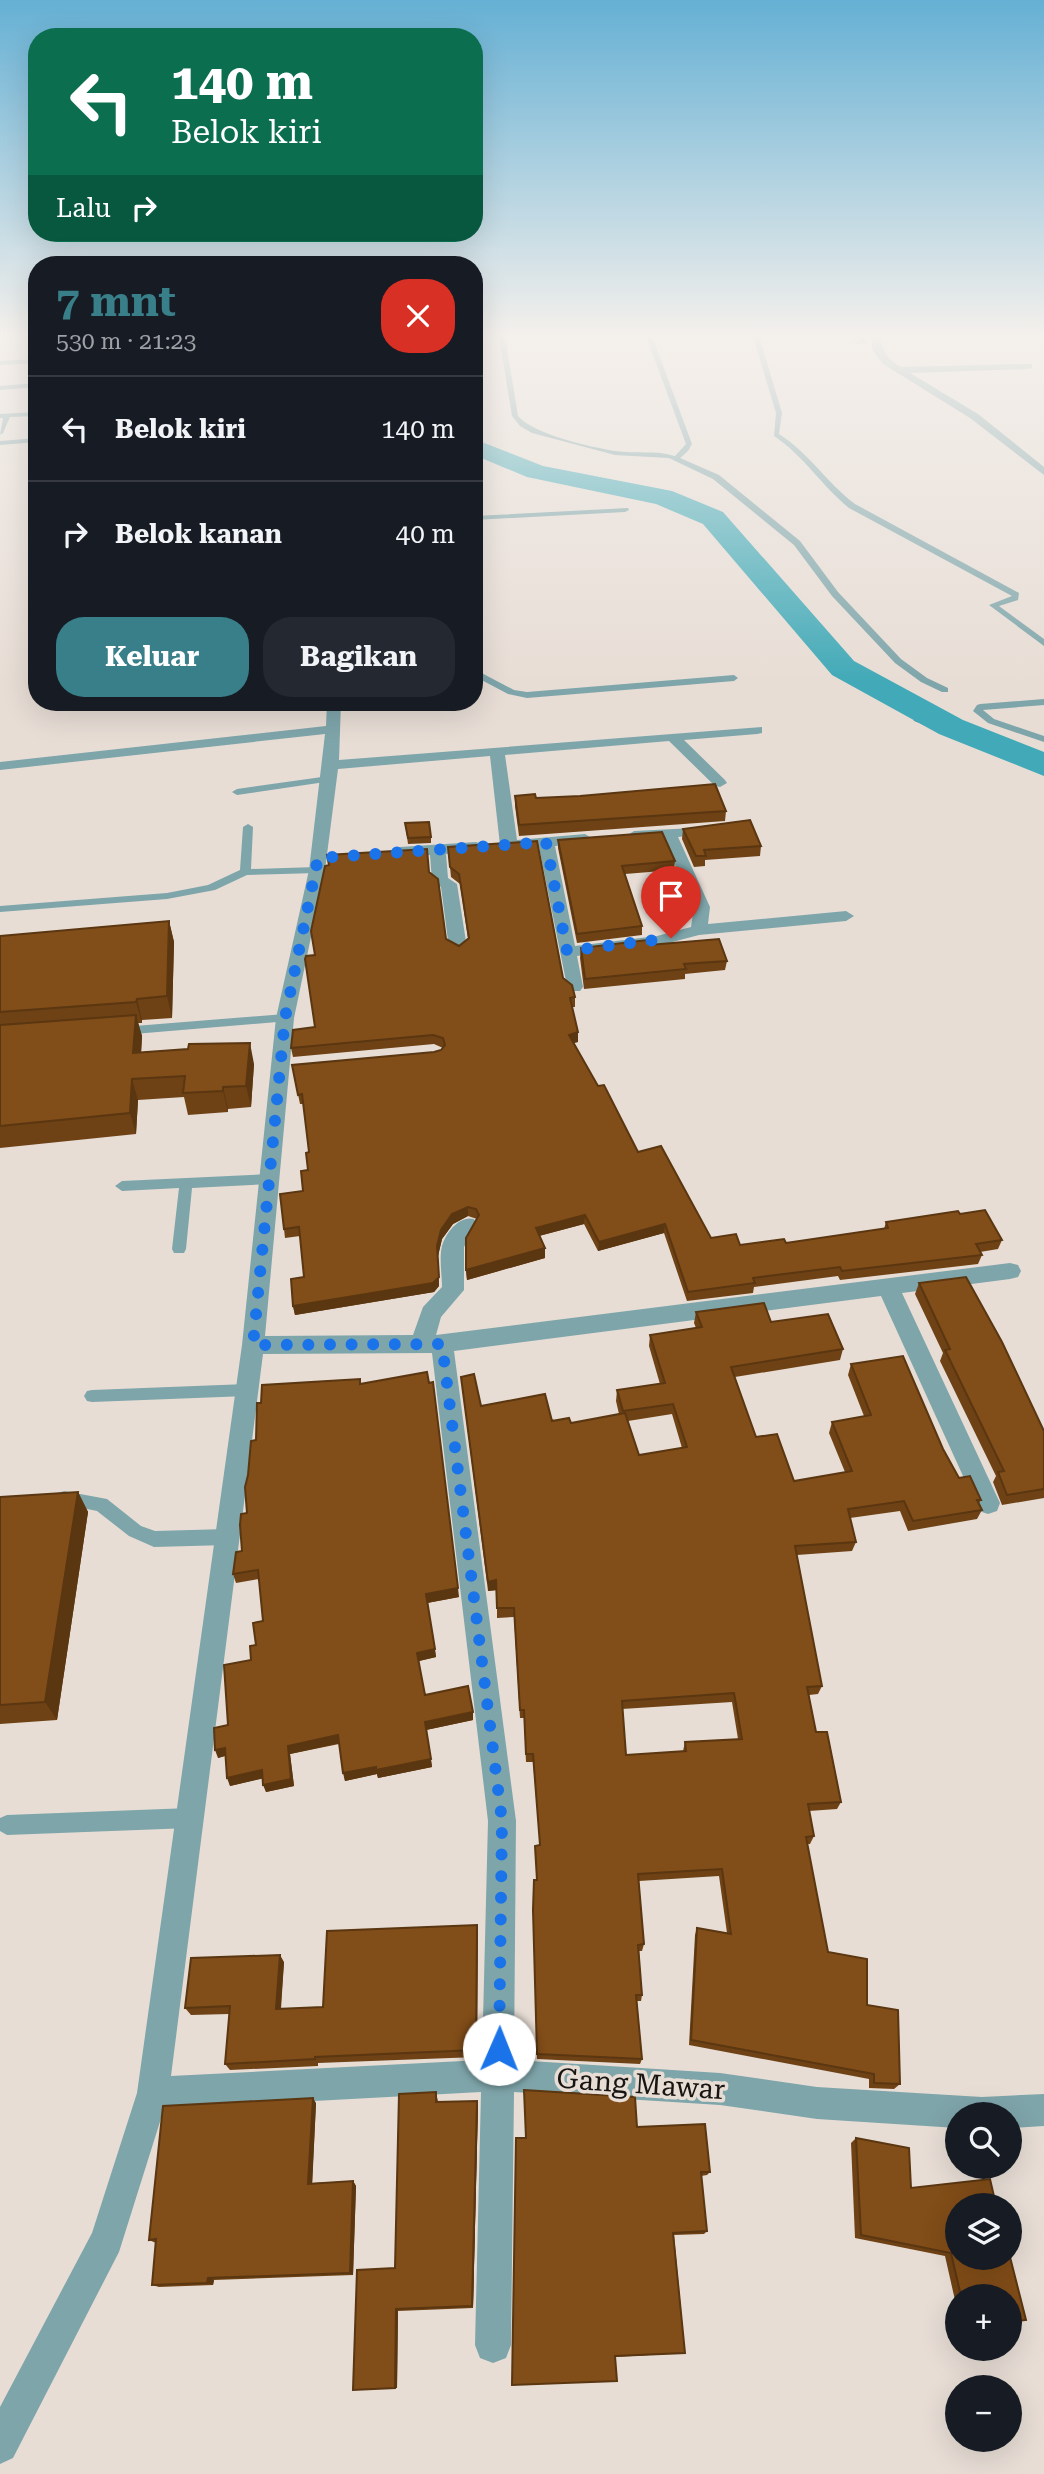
<!DOCTYPE html>
<html lang="id">
<meta charset="utf-8">
<style>
body{margin:0;font-family:"Roboto Serif",serif;background:#242831;color:#f1f3f6;height:100vh;display:flex;flex-direction:column;font-size:26px;white-space:nowrap}
*{box-sizing:border-box;margin:0}
p{font-size:23px;color:#9ea1a6}
.icon{flex:none;width:38px;height:38px;fill:none;stroke:currentColor;stroke-width:2;stroke-linecap:round;stroke-linejoin:round}
.map{position:relative;flex:1;overflow:hidden}
.sheet{position:absolute;left:28px;top:256px;width:455px;height:455px;display:flex;flex-direction:column;background:#171b24;border-radius:28px;box-shadow:0 7px 28px #0002}
.sheet>*{flex:none}
.top-card{position:absolute;left:28px;top:28px;width:455px;height:214px;border-radius:28px;box-shadow:0 7px 28px #0002;background:#0b6e4f;color:#fff;overflow:hidden}
.buttons{position:absolute;left:945px;top:2102px;display:grid;gap:14px}
.buttons a{display:grid;place-items:center;width:77px;height:77px;border-radius:50%;background:#171b24;box-shadow:0 7px 28px #0002;font-size:35px}
.pin{position:absolute;display:grid;place-items:center;width:60px;height:60px;color:#fff;margin:-72px -30px;border-radius:50% 50% 50% 0;rotate:-45deg;box-shadow:0 0 7px #0007}
.pin .icon{rotate:45deg}
.me{position:absolute;width:77px;margin:-38px;rotate:1deg;stroke-linejoin:round;filter:drop-shadow(0 0 5px #0008)}
.turn{display:flex;align-items:center;gap:24px;height:147px;padding:0 28px;font-size:32px}
.turn .icon{width:91px;height:91px;stroke-width:2.5}
.turn b{display:block;font-size:49px;line-height:60px}
.then{display:flex;align-items:center;height:66px;padding:0 28px;background:#0003;gap:14px;font-size:26px}
.round{display:grid;place-items:center;flex:none;width:74px;height:74px;border-radius:28px;background:#242831}
.summary{display:flex;align-items:center;justify-content:space-between;height:119px;padding:0 28px}
h1{font-size:42px;font-weight:700;line-height:52px;color:#387f89}
.cta{display:flex;gap:14px;margin-top:auto;padding:14px 28px}
.cta a{flex:1;height:80px;border-radius:28px;background:#387f89;color:#fff;font-size:28px;font-weight:700;line-height:80px;text-align:center}
.cta a+a{background:#242831;color:#f1f3f6}
ul{padding:0;list-style:none}
li{display:flex;align-items:center;gap:21px;height:105px;padding:0 28px;border-top:2px solid #363941}
li div{flex:1}
li b{display:block;font-size:26px}
li em{font-style:normal}
.map>svg:first-child{display:block}
</style>
<div class="map">
<svg width="1044" height="2474" viewBox="0 0 1044 2474">
<rect width="100%" height="100%" fill="#e7ddd5"/>
<path fill="#41a9b7" stroke="#347c85" stroke-width="2" d="M939,718L1044,758V771L917,721Z"/>
<g fill="none" stroke-linecap="round" stroke-linejoin="round">
<path fill="#41a9b7" fill-rule="evenodd" d="M474,439L543,466L672,491L723,512L854,661L963,720L1044,752V776L939,734L832,675L703,524L656,504L527,477L474,455Z"/>
<path fill="#7ea5aa" fill-rule="evenodd" d="M499,336H505L518,416C533,434 590,447 615,451C634,454 656,450 675,456L686,444L646,336H652L692,444L688,451L680,458L719,475L800,541L838,592L901,659L927,678L948,688V692H942L921,682L895,663L832,596L794,545L713,479L669,458L615,455L532,433L520,426L512,416Z
M753,336H759L782,413L779,434C809,453 827,483 855,504L1019,593L1018,600L999,606L1044,639V646L989,605L1012,596L849,508C822,486 803,455 774,436L776,413Z
M858,336H864L866,344H855V342L860,341Z
M37,359V363L0,365V361Z
M37,383V387L0,390V386Z
M37,412V416L10,417L3,433L0,435L3,418H0V414Z
M37,438V442L0,445V441Z
M628,508L629,510L625,512L474,520V516Z
M474,669L514,690L527,692L734,675L738,678L734,681L527,698L508,694L474,676Z
M1044,699V705L983,710L994,719L1044,736V742L988,723L973,711L977,705L980,704Z
M329,776L334,779L332,781L237,795L232,792L237,789Z
M248,824L253,827L251,869L317,867L322,870L317,873L247,875L215,890L167,899L0,912V906L167,893L208,885L240,870L243,827Z
M285,1014L289,1015L291,1018L289,1021L122,1035L116,1031L122,1027Z
M270,1174L277,1179L270,1184L192,1188L186,1249L184,1253H174L172,1249L179,1188L122,1191L115,1186L122,1181Z
M247,1384L252,1385L255,1390L252,1395L247,1396L92,1402L87,1401L84,1396L87,1391L92,1390Z
M64,1491L107,1499L141,1526L155,1531L227,1529L233,1532L235,1537L233,1542L227,1545L154,1547L129,1536L97,1511L58,1503L56,1498L58,1493Z
M190,1808L197,1811L200,1818L197,1825L190,1828L7,1835L0,1831V1818L7,1815Z"/>
<path fill="#7ea5aa" fill-rule="evenodd" d="M871,336H880C883,352 887,359 901,367L1032,364V368L1029,369L910,373L978,414L1044,467V475L970,418L883,364L873,351Z
M327,702H341L339,760L762,727V733L757,734L684,740L725,780L727,783L720,787L715,786L669,741L505,755L517,840L585,834L593,839L585,844L555,846L575,946L657,936L691,927L694,907L663,838L628,839L626,836L634,831L715,827L718,830L715,833L678,837L710,907L708,924L846,911L854,916L846,921L699,935L657,946L577,956L583,987L580,991H568L539,847L508,850L500,845L490,756L338,769L325,870L294,1018L265,1336L413,1335L423,1307L442,1287C442,1275 439,1258 442,1246C446,1232 460,1215 474,1219L477,1225L464,1247V1290L441,1317L436,1335L1010,1263L1018,1265L1021,1271L1018,1277L1010,1279L902,1293L1000,1503L997,1511L988,1514L979,1511L881,1296L454,1351L516,1821L514,2060L720,2073L817,2087L982,2097L1044,2094V2126L1010,2128V2114H957V2128L817,2119L720,2105L514,2092L511,2345L506,2358L493,2363L480,2358L475,2345L481,2092L164,2109L119,2252L13,2458L0,2464V2407L92,2233L137,2093L242,1345L276,1018L309,870L325,734L0,770V762L326,726ZM432,1353L488,1821L482,2060L171,2076L263,1354Z
M476,842L482,844L484,847L482,850L446,854L448,878L457,884L467,948L458,953L449,948L441,887L432,881L430,855L400,857L392,852L400,847Z"/>
</g>
<path fill="#6f4215" fill-rule="evenodd" d="M515,796L536,798L726,811L725,821L519,836L515,806Z
M405,823L431,837V843L408,844Z
M683,829L761,846L760,856L705,860V866L694,867L682,839Z
M558,840L675,861L674,870L625,874L642,926V935L577,943L558,848Z
M448,847L563,978L575,997V1007H572L578,1032V1042L573,1043L598,1086L638,1152L711,1238L740,1245L786,1243L884,1229L886,1222L960,1214L1002,1240L998,1249L980,1252L982,1255L978,1264L840,1280L838,1276L754,1287L753,1293L687,1301L664,1233L598,1251L584,1224L539,1236L545,1258L467,1280L466,1270L477,1219L468,1216L453,1224L442,1239L438,1256L439,1286L434,1292L295,1315L293,1306L304,1277L300,1236L285,1238L284,1229L303,1191L308,1170L309,1152L303,1104H300L292,1065L434,1052L441,1050L443,1048L434,1044L293,1057L291,1048L315,1027V955L429,872L446,939L459,946L468,939L460,884L451,877Z
M169,921L174,942L172,1018L142,1020V1023H138L142,1036L141,1052L254,1064L251,1107L228,1109V1112L188,1115L184,1097L138,1100L136,1134L0,1148V936Z
M649,945L727,961L725,970L685,974V979L584,989L580,958L581,948Z
M919,1283L1044,1431V1498L1002,1505L993,1482L996,1476L940,1361L943,1353L915,1294Z
M696,1312L771,1322L843,1349L840,1360L735,1377L756,1437L794,1481L845,1472L829,1433L832,1422L864,1416L848,1375L851,1364L943,1449L959,1478L981,1500L979,1503L982,1510L977,1519L908,1531L900,1511L850,1518L856,1542L852,1551L797,1555L822,1686L818,1694L809,1695L816,1732L841,1802L837,1809L809,1811L814,1836L810,1844H807L828,1952L867,2005L900,2084L894,2089L869,2088V2079L689,2045L695,1935L697,1928L727,1933L719,1876L639,1881L644,1944L642,1951H639L642,1995L641,2001H637L642,2059L640,2064L537,2059L533,1917L540,1845L533,1762H526L524,1718H520L514,1617L497,1618V1590L488,1591L461,1377L481,1406L571,1423L619,1414L616,1401L617,1390L660,1384L649,1346L650,1335L696,1328L694,1323ZM672,1414L682,1448L639,1455L628,1421ZM732,1702L738,1739L685,1742L683,1751L626,1755L622,1709Z
M360,1379L361,1384L459,1597L427,1603L436,1657L419,1661L425,1695L473,1720L426,1730L432,1767L378,1778L377,1774L345,1781L339,1744L290,1754L294,1786L266,1792L263,1778L230,1786L225,1756L218,1758L228,1725L251,1660L263,1621L259,1579L236,1583L233,1574L242,1551L247,1513L248,1475L256,1440L261,1403Z
M78,1492L88,1512L57,1720L0,1724V1497Z
M477,1925V2057L318,2063V2066L230,2070L225,2064L229,2014L191,2015L185,2008L284,1962L281,2009L323,2007Z
M438,2097V2102L478,2106L473,2308L398,2311L397,2388L356,2390L395,2268Z
M316,2103L312,2183L353,2181L356,2186L353,2275L214,2280L213,2285L159,2287L152,2285L156,2243L149,2240Z
M637,2127L710,2172L707,2175L701,2176L707,2231L704,2234L674,2235L685,2353L615,2357L512,2386Z
M856,2138L911,2188L1010,2296H957V2309L945,2256L855,2238L851,2143Z"/>
<path fill="#5a3611" d="M169,921L174,942L172,1018L167,996Z
M137,999L142,1020V1023L136,1002Z
M136,1015L142,1036L140,1074L133,1053Z
M578,1032V1042L568,1044L569,1035Z
M250,1043L254,1064L251,1107L246,1086Z
M132,1079L138,1100L136,1134L130,1113Z
M223,1087L228,1109V1112L223,1091Z
M468,1207V1216L453,1224L442,1239L438,1256L439,1286L434,1292L295,1315L293,1306L437,1246L441,1230L452,1214Z
M585,1215L584,1224L535,1237L536,1228Z
M665,1224L664,1233L598,1251L599,1242Z
M545,1248V1258L467,1280L466,1270Z
M78,1492L88,1512L57,1720L45,1702Z
M496,1580L497,1590L488,1591V1582Z
M458,1588L459,1597L427,1603L426,1594Z
M435,1649L436,1657L419,1661L417,1653Z
M473,1712V1720L426,1730L425,1722Z
M338,1735L340,1743L290,1754L294,1786L266,1792L263,1785L288,1746Z
M225,1748L228,1755L218,1758L215,1750Z
M431,1759L432,1767L378,1778L377,1774L345,1781L343,1773L376,1767Z
M262,1770L265,1778L230,1786L227,1778Z
M477,1925L478,1933L477,2057L476,2050Z
M280,1955L284,1962L280,2016L276,2009Z
M313,2098L316,2103L312,2188L308,2184Z
M477,2101L478,2106L473,2308L472,2306Z
M353,2181L356,2186L353,2275L350,2273Z
M208,2278L214,2280L213,2285L207,2283Z
M396,2309L398,2311L397,2388H395Z"/>
<path fill="#814d18" stroke="#5a3611" stroke-width="2" fill-rule="evenodd" d="M715,784L726,811L519,825L515,796L535,794L536,798L580,796Z
M750,820L761,846L704,850L706,856H696L683,829Z
M429,822L431,837L408,838L405,823Z
M662,832L675,861L622,866L642,926L577,934L558,840Z
M537,841L563,978L572,985L575,997L570,998L578,1032L569,1035L598,1086L604,1085L638,1152L661,1146L711,1238L736,1234L740,1245L784,1239L786,1243L888,1228L886,1222L958,1211L960,1214L985,1210L1002,1240L976,1244L982,1255L842,1271L840,1267L753,1278L755,1283L688,1292L665,1224L599,1242L585,1215L536,1228L545,1248L466,1270V1238L479,1215L476,1209L468,1207L452,1214L441,1230L437,1246L439,1277L433,1283L293,1306L291,1279L304,1277L299,1227L284,1229L280,1194L303,1191L301,1171L308,1170L306,1153L309,1152L302,1094L298,1095L292,1065L434,1052L441,1050L445,1045L443,1038L433,1035L291,1048L293,1030L315,1027L305,959L306,956L315,955L311,931L325,866L329,865L327,855L427,849L429,872L438,879L446,939L459,946L469,938L459,874L450,867L448,847Z
M169,921L167,996L137,999L136,1002L0,1012V936Z
M719,939L727,961L684,964L686,969L585,979L581,948L647,940L649,945Z
M136,1015L133,1053L188,1049L189,1044L250,1043L246,1086L223,1087V1091L183,1093L185,1076L132,1079L130,1113L0,1126V1025Z
M966,1277L1002,1342L1044,1431V1489L1007,1495L998,1472L1004,1471L945,1350L950,1349L919,1283Z
M764,1303L771,1322L828,1314L843,1349L731,1367L756,1437L777,1434L794,1481L852,1471L832,1422L871,1415L851,1364L903,1356L943,1449L959,1478L970,1476L981,1500H977L982,1510L913,1521L904,1501L848,1509L856,1542L795,1546L822,1686L807,1687L816,1732H827L841,1802L808,1804L814,1836L806,1837L828,1952L867,1959V2005L898,2010L900,2084L874,2083V2074L691,2040L697,1928L731,1934L722,1869L638,1874L644,1944L638,1945L642,1995H636L642,2059L537,2054L533,1910L534,1880H537L535,1846L540,1845L533,1754H526L524,1710H520L514,1608H497L496,1580L488,1582L461,1377L474,1374L481,1406L545,1394L552,1421L569,1418L571,1423L625,1413L639,1455L687,1447L673,1404L623,1411L617,1390L665,1383L650,1335L702,1327L696,1312ZM734,1693L742,1739L685,1742L686,1751L626,1755L622,1701Z
M427,1372L429,1383L433,1382L458,1588L426,1594L435,1649L417,1653L425,1695L468,1686L473,1712L425,1722L431,1759L376,1770V1767L343,1773L338,1735L288,1746L291,1779L263,1785L262,1770L227,1778L225,1748L215,1750L214,1728L228,1725L224,1665L251,1660L250,1646L256,1645L253,1623L263,1621L258,1570L233,1574L236,1552L242,1551L240,1525L241,1514L247,1513L245,1487L248,1475L251,1441L256,1440L257,1403H261L262,1385L360,1379V1384Z
M78,1492L45,1702L0,1705V1497Z
M477,1925L476,2050L315,2057V2059L225,2064L230,2006L185,2008L191,1958L280,1955L276,2009L323,2007L327,1931Z
M524,2090L635,2097L637,2127L705,2124L710,2172H701L707,2231L673,2233L685,2353L615,2356L617,2381L512,2385L516,2138H526Z
M436,2092V2102L477,2101L472,2306L396,2309L395,2388L353,2390L357,2270L395,2268L399,2094Z
M313,2098L308,2184L353,2181L350,2273L208,2278L207,2283L152,2285L156,2239L149,2240L163,2106Z
M856,2138L909,2148L911,2188L990,2179L996,2205H957V2258H1010V2257L1026,2320L1010,2322V2296H961L951,2253L861,2235Z"/>
<linearGradient id="sky" x2="0" y2="1"><stop stop-color="#65b0d4"/><stop offset="0.49" stop-color="#f4f0ec"/><stop offset="1" stop-color="#f4f0ec" stop-opacity="0"/></linearGradient>
<rect width="1044" height="683" fill="url(#sky)"/>
<g fill="none" stroke-linecap="round" stroke-linejoin="round">
<path stroke="#1a73e8" stroke-width="12" stroke-dasharray="0 21.6" d="M499,2049L502,1821L442,1344L253,1345L285,1018L318,858L546,842L567,951L671,938"/>
</g>
<g text-anchor="middle" dominant-baseline="central" stroke-width="7" stroke-linejoin="round" paint-order="stroke">
<g font-size="28" fill="#171411" stroke="#e7ddd5">
<text transform="translate(641 2084) rotate(4)">Gang Mawar</text>
</g>
</g>
</svg>
<div class="buttons">
<a><svg class="icon" aria-label="search" viewBox="0 0 24 24"><circle cx="10" cy="10" r="6"/><path d="M15 15l6 6"/></svg></a>
<a><svg class="icon" aria-label="layers" viewBox="0 0 24 24"><path d="M12 4l9 5-9 5-9-5zM3 14l9 5 9-5"/></svg></a>
<a>+</a>
<a>−</a>
</div>
<div class="pin" style="left:671px;top:938px;background:#d93025"><svg class="icon" aria-label="arrive" viewBox="0 0 24 24"><path d="M6 21V4h12l-3 4 3 4H6"/></svg></div>
<svg class="me" style="left:499px;top:2049px" viewBox="-20 -20 40 40"><circle r="19" fill="#fff"/><path d="M0-13L10 11 0 6-10 11z" fill="#1a73e8"/></svg>
<div class="top-card">
<div class="turn"><svg class="icon" aria-label="left" viewBox="0 0 24 24"><path d="M17 20v-9H6M10 6l-5 5 5 5"/></svg><div><b>140 m</b>Belok kiri</div></div>
<div class="then">Lalu<svg class="icon" aria-label="right" viewBox="0 0 24 24"><path d="M7 20v-9h11M14 6l5 5-5 5"/></svg></div>
</div>
<section class="sheet">
<div class="summary"><div><h1>7 mnt</h1><p>530 m · 21:23</p></div><a class="round" style="background:#d93025;color:#fff"><svg class="icon" aria-label="close" viewBox="0 0 24 24"><path d="M6 6l12 12M18 6L6 18"/></svg></a></div>
<ul>
<li><svg class="icon" aria-label="left" viewBox="0 0 24 24"><path d="M17 20v-9H6M10 6l-5 5 5 5"/></svg><div><b>Belok kiri</b></div><em>140 m</em></li>
<li><svg class="icon" aria-label="right" viewBox="0 0 24 24"><path d="M7 20v-9h11M14 6l5 5-5 5"/></svg><div><b>Belok kanan</b></div><em>40 m</em></li>
</ul>
<div class="cta"><a>Keluar</a><a>Bagikan</a></div>
</section>
</div>
